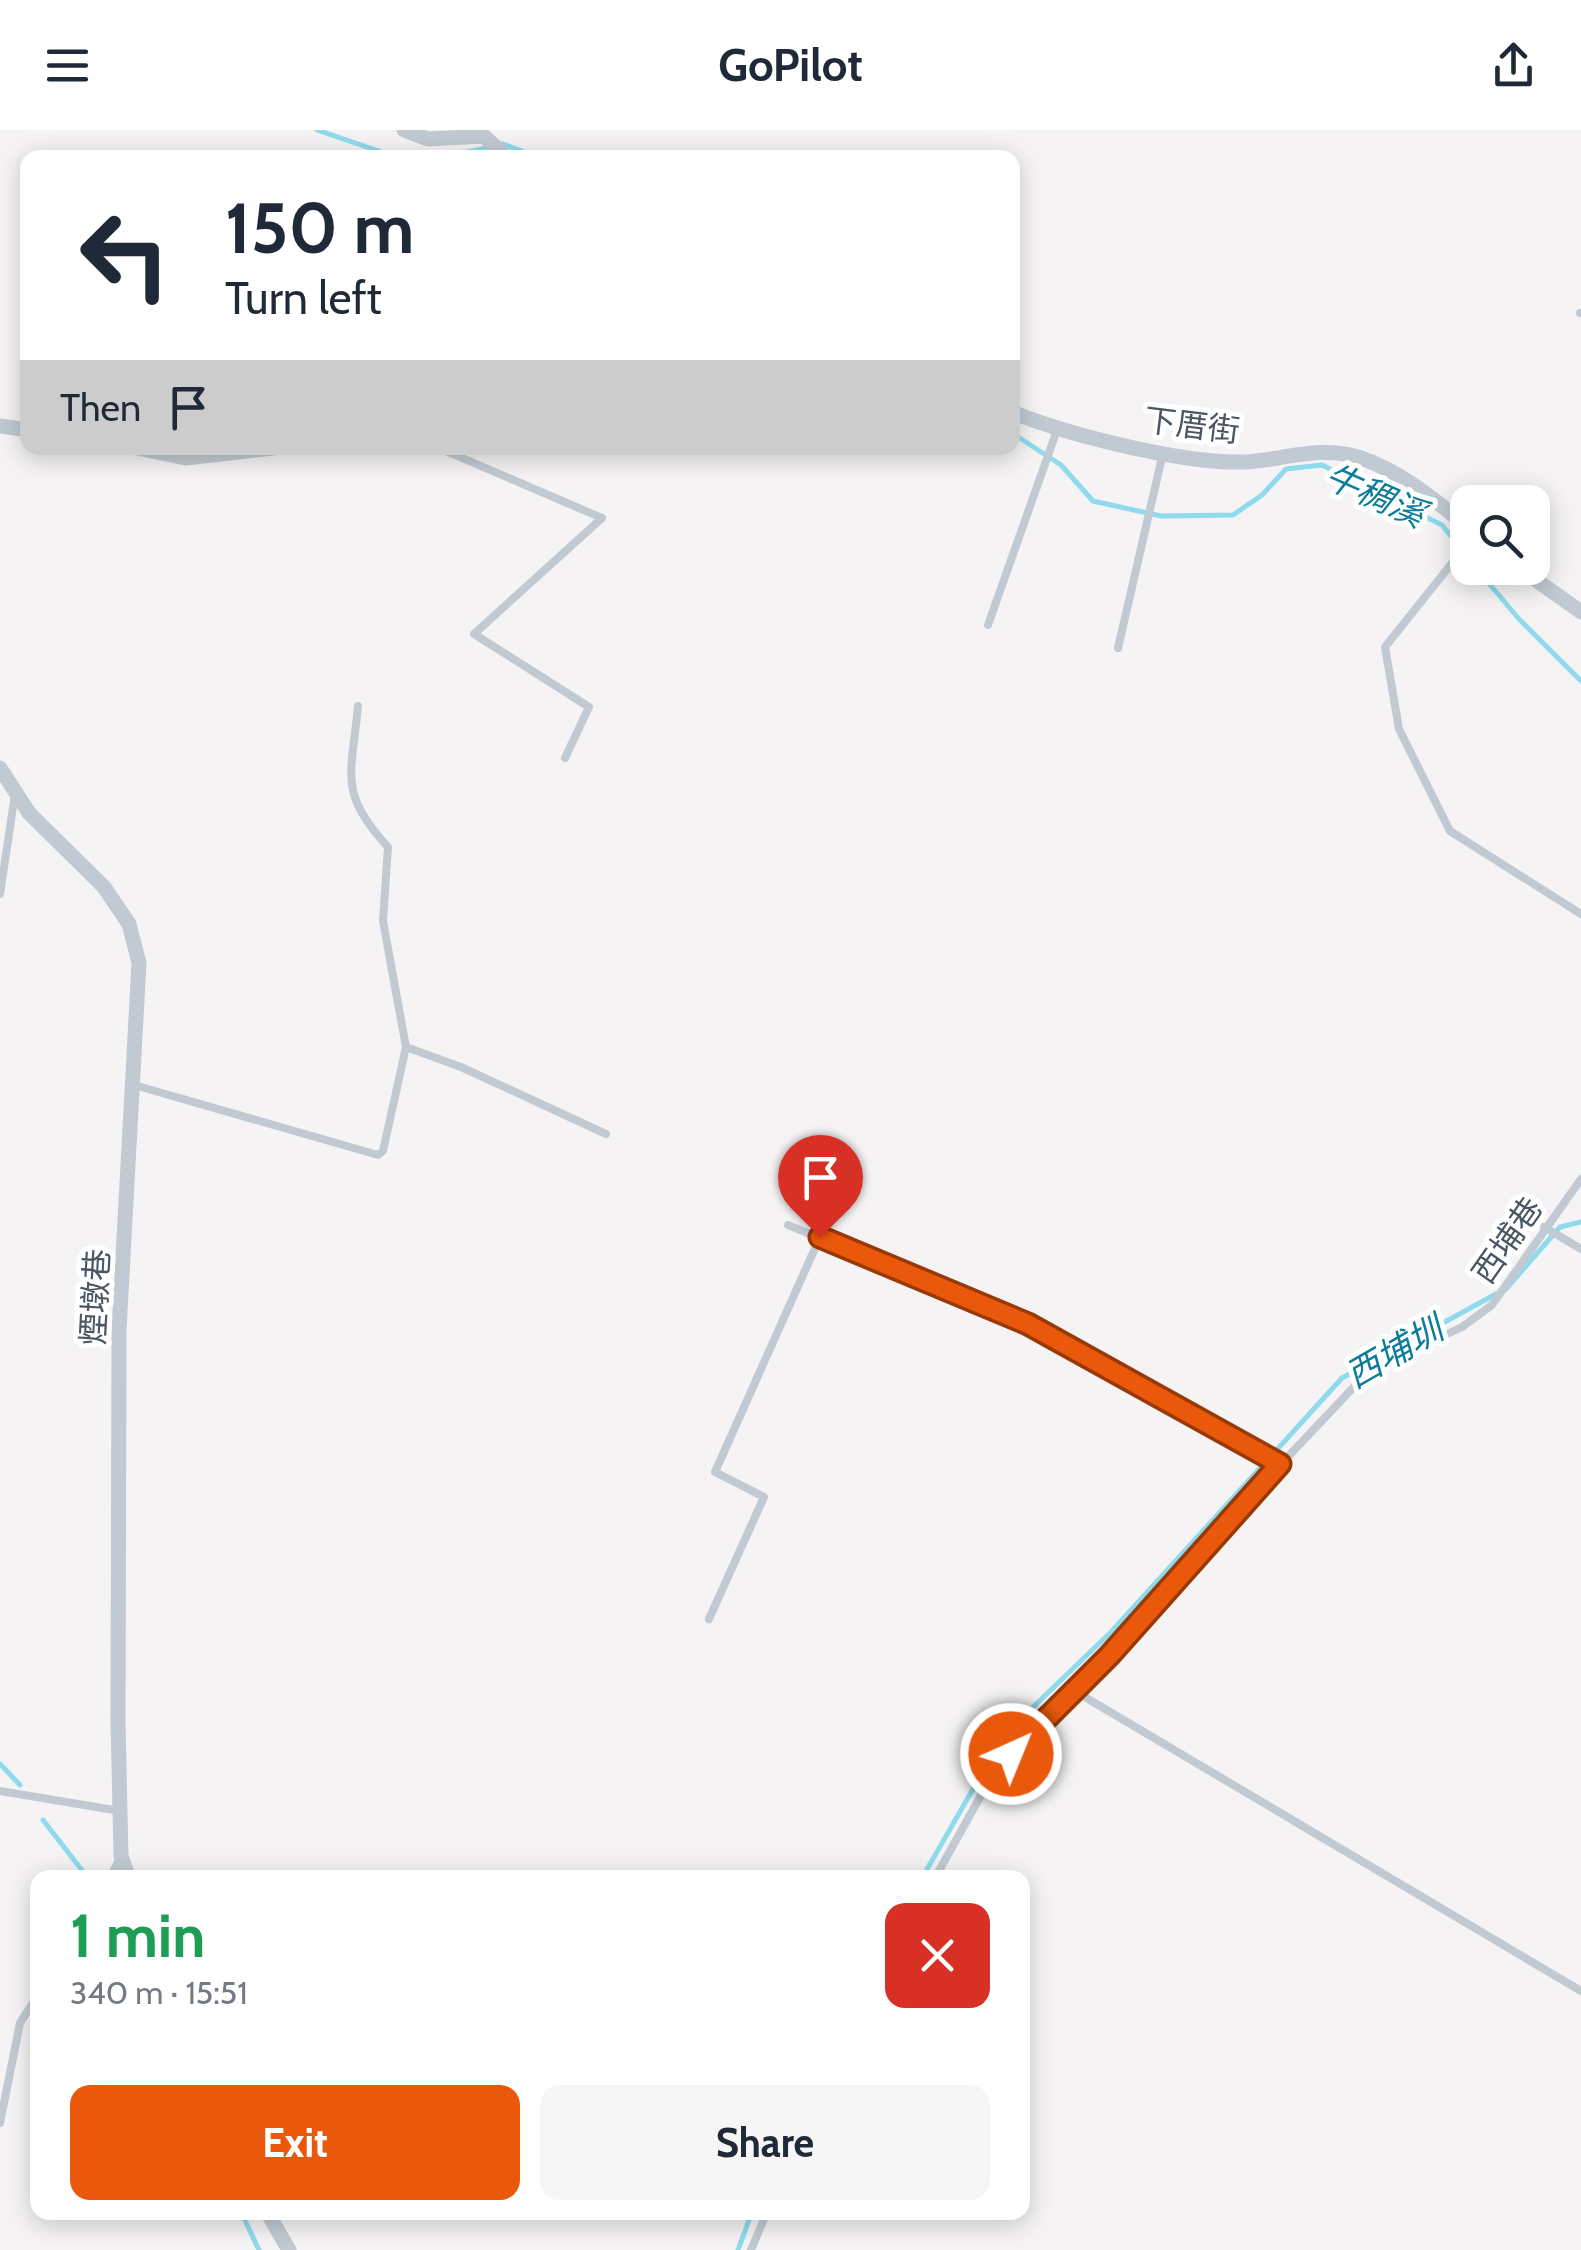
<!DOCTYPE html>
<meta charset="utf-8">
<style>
body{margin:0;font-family:Cabin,"Noto Sans TC",sans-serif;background:#f6f6f7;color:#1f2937;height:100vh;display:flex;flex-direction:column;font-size:38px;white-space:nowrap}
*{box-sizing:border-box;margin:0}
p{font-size:32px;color:#747a83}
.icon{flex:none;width:55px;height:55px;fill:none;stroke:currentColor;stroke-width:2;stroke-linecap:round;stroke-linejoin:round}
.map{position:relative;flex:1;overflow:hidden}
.panel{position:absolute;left:30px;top:1740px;width:1000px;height:350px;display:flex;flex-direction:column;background:#fff;border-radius:20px;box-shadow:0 5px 25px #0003}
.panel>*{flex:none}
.top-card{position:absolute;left:20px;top:20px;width:1000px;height:305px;border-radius:20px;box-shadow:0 5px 25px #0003;background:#fff;color:#1f2937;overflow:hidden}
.buttons{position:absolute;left:1450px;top:355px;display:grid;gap:20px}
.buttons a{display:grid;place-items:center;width:100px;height:100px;border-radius:20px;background:#fff;box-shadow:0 5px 25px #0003;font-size:50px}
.pin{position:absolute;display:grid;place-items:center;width:85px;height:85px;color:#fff;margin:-102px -42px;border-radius:50% 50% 50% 0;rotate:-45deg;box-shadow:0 0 10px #0007}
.pin .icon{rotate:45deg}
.me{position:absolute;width:110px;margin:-55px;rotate:44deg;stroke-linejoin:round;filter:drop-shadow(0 0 8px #0008)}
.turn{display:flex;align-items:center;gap:35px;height:210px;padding:0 40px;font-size:45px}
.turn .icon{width:130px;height:130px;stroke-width:2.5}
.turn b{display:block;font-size:70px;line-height:85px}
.then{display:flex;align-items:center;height:95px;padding:0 40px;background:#0003;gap:20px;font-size:38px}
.round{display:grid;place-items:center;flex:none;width:105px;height:105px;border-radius:20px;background:#f6f6f7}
.summary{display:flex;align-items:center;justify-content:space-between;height:170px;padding:0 40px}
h1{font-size:60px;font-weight:800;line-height:75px;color:#1e9e55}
.button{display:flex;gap:20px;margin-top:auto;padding:20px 40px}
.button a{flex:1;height:115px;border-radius:20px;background:#ea580c;color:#fff;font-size:40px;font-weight:800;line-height:115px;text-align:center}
.button a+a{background:#f6f6f7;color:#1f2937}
header{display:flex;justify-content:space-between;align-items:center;height:130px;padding:0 40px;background:#fff;font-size:45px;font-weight:800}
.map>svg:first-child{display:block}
</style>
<header><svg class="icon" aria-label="menu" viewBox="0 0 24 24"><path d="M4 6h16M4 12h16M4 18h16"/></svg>GoPilot<svg class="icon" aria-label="share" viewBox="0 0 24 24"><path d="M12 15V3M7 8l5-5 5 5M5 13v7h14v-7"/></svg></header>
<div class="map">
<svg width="1581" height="2120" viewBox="0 0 1581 2120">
<rect width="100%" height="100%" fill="#f5f3f3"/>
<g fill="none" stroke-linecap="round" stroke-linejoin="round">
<path stroke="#90daee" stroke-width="5" d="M317,0L399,28
M441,28L503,14L540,28
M1012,303L1061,335L1093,371L1161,386L1233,385L1262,365L1286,339L1322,335L1442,395L1468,427
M1476,438L1519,489L1581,551
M1506,1159L1560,1097L1581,1092
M0,1634L20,1655
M43,1690L88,1748
M922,1748L1004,1605L1111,1502L1342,1248L1496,1164
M241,2082L259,2120
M738,2120L752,2082"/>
<path stroke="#c1cad2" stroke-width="8" d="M1580,183H1581
M439,318L602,388L474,504L589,577L565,628
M1468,413L1385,517L1399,599L1450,701L1581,784
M988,495L1057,300
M1118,518L1163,323
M0,764L15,664
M406,917L461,937L606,1004
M134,955L378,1025L383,1021L406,917L383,791L388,717C337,662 352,644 358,576
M788,1095L1028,1194L1280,1334
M1544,1097L1581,1119
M709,1489L764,1367L715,1342L820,1107
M1073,1560L1581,1861
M0,1661L120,1681
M110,1748L119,1730
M935,1748L980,1667L1011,1624L1109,1526L1192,1428L1369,1241L1462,1197L1492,1175L1581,1049
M0,1993L20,1893L38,1865
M751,2120L767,2082"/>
<path stroke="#c1cad2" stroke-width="15" d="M404,0L428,9L484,6
M484,6L507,28
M1012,282C1069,305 1183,334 1244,332C1284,330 1318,315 1358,327C1399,340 1435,370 1468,397
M0,296L28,300
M137,318L186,328L273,318
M1519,438L1581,482
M0,638L29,683L104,757L129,794L139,833L119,1200L118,1592L121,1726L129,1748
M267,2082L289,2120"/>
</g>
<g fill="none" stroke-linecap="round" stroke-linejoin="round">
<g stroke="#983908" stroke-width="25">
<path id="route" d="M820,1107L1028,1194L1280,1334L1109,1526L1011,1624"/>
</g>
<use href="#route" stroke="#ea580c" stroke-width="18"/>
</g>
<g text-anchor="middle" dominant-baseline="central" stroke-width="10" stroke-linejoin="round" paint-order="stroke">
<g font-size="32" fill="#4a5661" stroke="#fff">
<text transform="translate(1192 295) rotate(7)">下厝街</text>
<text transform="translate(1507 1110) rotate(-55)">西埔巷</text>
<text transform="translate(95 1167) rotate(-87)">煙墩巷</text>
</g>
<g font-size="35" font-style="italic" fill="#0c7c9b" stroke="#fff">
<text transform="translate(1375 365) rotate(24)">牛稠溪</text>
<text transform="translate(1394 1222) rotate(-30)">西埔圳</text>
</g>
</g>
</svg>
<div class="buttons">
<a><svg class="icon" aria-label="search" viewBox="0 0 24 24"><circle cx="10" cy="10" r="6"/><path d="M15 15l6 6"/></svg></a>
</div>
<div class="pin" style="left:820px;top:1107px;background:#d93025"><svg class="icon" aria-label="arrive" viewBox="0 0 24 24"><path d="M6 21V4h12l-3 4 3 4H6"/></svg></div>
<svg class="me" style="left:1011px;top:1624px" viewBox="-20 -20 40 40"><circle r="17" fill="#ea580c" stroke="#fff" stroke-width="3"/><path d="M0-11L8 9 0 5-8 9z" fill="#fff"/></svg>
<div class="top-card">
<div class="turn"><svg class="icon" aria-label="left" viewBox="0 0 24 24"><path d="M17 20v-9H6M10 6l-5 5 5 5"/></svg><div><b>150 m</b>Turn left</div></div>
<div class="then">Then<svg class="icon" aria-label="arrive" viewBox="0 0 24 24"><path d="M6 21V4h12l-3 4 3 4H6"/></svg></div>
</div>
<section class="panel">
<div class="summary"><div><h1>1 min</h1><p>340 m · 15:51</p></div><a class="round" style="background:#d93025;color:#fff"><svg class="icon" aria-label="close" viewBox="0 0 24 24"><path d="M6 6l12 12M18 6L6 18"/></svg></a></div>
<div class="button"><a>Exit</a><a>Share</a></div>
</section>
</div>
